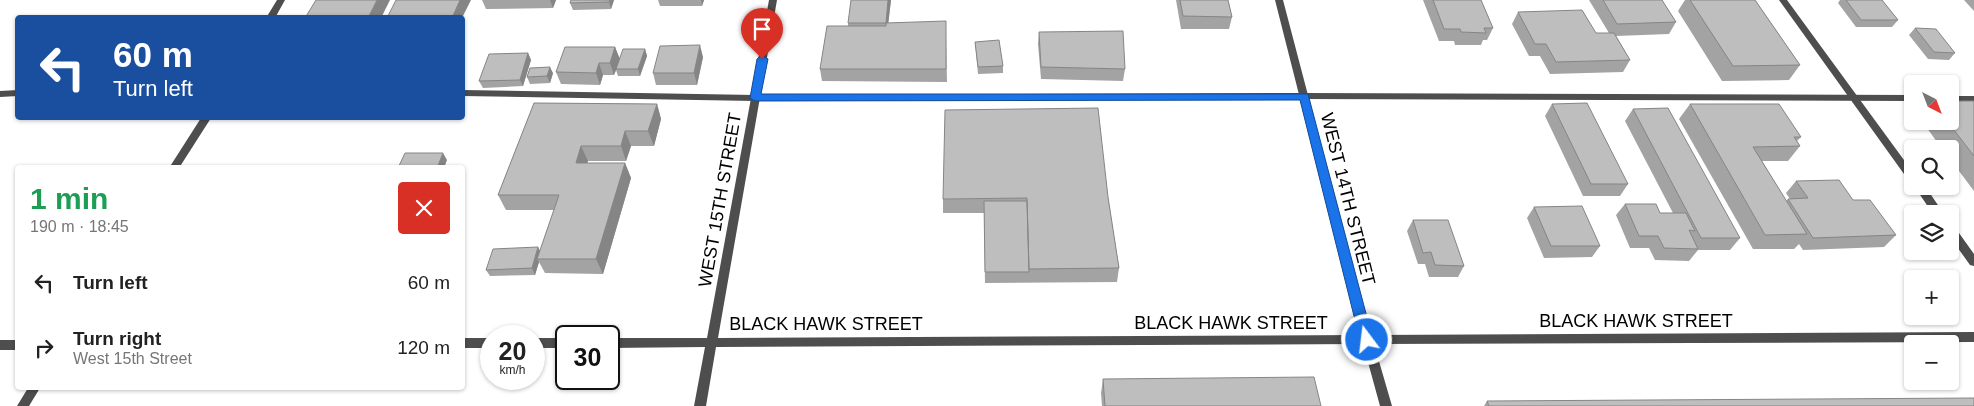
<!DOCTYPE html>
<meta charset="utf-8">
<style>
body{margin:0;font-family:Helvetica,sans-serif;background:#f6f6f6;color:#222;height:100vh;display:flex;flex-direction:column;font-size:19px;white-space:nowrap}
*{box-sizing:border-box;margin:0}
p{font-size:16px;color:#767676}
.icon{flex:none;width:28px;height:28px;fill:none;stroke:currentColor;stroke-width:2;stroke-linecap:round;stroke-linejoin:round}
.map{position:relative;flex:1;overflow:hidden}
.panel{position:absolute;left:15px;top:165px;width:450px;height:225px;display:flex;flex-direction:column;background:#fff;border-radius:5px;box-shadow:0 1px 4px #0004}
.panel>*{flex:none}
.guide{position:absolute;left:15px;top:15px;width:450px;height:105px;border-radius:5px;box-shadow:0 1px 4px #0004;background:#1a4fa0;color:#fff;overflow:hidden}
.needle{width:32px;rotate:138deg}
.buttons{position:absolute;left:1904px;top:75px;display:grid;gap:10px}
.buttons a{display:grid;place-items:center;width:55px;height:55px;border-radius:5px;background:#fff;box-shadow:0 1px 4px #0004;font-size:25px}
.speed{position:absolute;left:480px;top:325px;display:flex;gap:10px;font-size:25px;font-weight:700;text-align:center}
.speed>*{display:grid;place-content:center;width:65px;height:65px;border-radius:50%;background:#fff;box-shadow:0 1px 4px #0004;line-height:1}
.speed small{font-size:12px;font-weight:400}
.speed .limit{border:2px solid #111;border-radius:8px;background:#fff;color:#111}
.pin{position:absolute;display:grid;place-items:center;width:42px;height:42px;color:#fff;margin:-51px -21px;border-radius:50% 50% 50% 0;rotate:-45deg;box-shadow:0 0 5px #0007}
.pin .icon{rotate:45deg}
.me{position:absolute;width:55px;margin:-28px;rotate:345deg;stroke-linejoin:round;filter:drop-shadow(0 0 4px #0008)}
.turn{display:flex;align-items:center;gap:18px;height:105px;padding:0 15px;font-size:22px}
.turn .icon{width:65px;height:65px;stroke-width:2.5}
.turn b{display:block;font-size:35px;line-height:42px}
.round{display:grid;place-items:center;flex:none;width:52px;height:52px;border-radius:5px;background:#f6f6f6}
.overview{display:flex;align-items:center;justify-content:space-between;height:85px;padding:0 15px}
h1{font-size:30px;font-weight:800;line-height:38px;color:#1e9e55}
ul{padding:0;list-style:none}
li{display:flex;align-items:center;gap:15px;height:65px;padding:0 15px}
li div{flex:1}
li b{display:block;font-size:19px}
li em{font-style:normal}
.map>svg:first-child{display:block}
</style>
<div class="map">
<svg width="1974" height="406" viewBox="0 0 1974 406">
<rect width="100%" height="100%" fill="#fff"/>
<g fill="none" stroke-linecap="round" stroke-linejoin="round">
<path fill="#4e4e4e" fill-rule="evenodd" d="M18,90V96L0,97V91Z
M462,90L755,95L1304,93L1912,95V101L1304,99L755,101L462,96Z
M1950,96H1974V102H1950Z"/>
<path fill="#4e4e4e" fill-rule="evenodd" d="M277,0H285L275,18H266Z
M769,0H777L718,338L1360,335L1275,0H1283L1371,335L1974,332V342L1374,344L1392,406H1380L1363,344L716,347L706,406H694L705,347L609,348V338H707Z
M1779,0H1787L1912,171V182L1909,181Z
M201,118H211L179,168H169Z
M1914,186H1925L1944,214H1933Z
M1950,225L1954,226L1974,254V266L1970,265L1950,237Z
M462,338H491V348H462Z
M534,338H566V348H534Z
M0,340H18V350H0Z
M28,388H40L29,406H17Z"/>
</g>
<path fill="#a3a3a3" d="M482,0H556L553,8L486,9Z
M571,0H614L611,9L573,10L570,3Z
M658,0H704L702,6H660Z
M891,0L888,23L946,33L947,82L822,81L820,69L848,26V23Z
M1176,0H1228L1232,17L1229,29H1181Z
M1423,0H1481L1493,28L1487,40H1483L1481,45H1455L1454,41H1439Z
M1589,0H1662L1676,22L1669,34L1616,36L1630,60L1623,72L1550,74L1540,56H1529L1512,24L1518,12L1596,33H1609Z
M1685,0H1755L1800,65L1789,80L1722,81L1678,11Z
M1840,0H1882L1898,20L1892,27H1856L1838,3Z
M1964,0H1974V11Z
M1915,28L1955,53L1949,60L1928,59L1909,35Z
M1039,32L1125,69L1123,81L1041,79L1038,44Z
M975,42L1003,66V73L978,74Z
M615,47L619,58L645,49L647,56L640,76H618L616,70L614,75H603L600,85L561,84L556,72Z
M528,53L531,60L523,86L483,88L479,81Z
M703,57L697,85H656L653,73Z
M553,73L550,83L530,84L527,77Z
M1974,101V191L1950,159V149H1942L1922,121H1950Z
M534,103L657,104L661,119L654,146H631L626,161H588L587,163H625L631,178L603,274L545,273L539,262L535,275L490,276L486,270L538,247L540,251L554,210H506L498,195Z
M1552,104L1628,184L1620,196H1583L1545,116Z
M1690,104L1801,137L1797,141L1800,146L1788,161H1762L1786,201L1788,199H1790L1786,193L1796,181L1853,200L1896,235L1884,247L1803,250L1799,244L1794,249H1753L1679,119Z
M1633,109L1740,238L1730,250H1698L1689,261L1655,260L1649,248H1630L1616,215L1625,204L1660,213H1673L1625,121Z
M1108,197L1119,268L1117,282L985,283L984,213H943V199Z
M1534,207L1600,246L1592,257L1544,258L1527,218Z
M1413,220L1464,266L1458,277H1429L1425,264H1418L1407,231Z
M1103,379L1321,406H1102L1101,393Z
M1487,401L1974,406H1484Z"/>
<path fill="#858585" d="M377,0H390L381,18H368Z
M460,0H471L462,18H452Z
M550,0H556L553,8Z
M610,0H614L611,9L609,2Z
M701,0H704L702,6Z
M888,0H891L887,35L886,23Z
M700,45L703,57L697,85L694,73Z
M615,47L620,59L616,69V70L614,75L610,63Z
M645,49L647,56L640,76L638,69Z
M528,53L531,60L523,86L520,80Z
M599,63L603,75L600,85L596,73Z
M550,67L553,73L550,83L547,76Z
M657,104L661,119L654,146L648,131Z
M625,131L631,146L626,161L621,146Z
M581,146L588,161L582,178L576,163Z
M443,153L447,160L444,168H437Z
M625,163L631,178L603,274L596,259Z
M538,247L541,254L537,259L539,262L535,275L532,268Z"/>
<path fill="#bebebe" stroke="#858585" d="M316,0H377L368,18H305Z
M396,0H460L452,18H387Z
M571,0H610L609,2L570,3Z
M851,0H888L886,23L946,21V69H820L827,26H886V23H848Z
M1180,0H1228L1232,17L1183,16Z
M1433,0H1481L1493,28H1484L1486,33L1461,32L1460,29H1444Z
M1603,0H1662L1676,22L1617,24Z
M1690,0H1755L1800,65L1733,66Z
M1846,0H1882L1898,20H1861Z
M1582,10L1596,33H1614L1630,60L1556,62L1546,44H1535L1518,12Z
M1915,28L1936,29L1955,53L1934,52Z
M1123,31L1125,69L1041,67L1039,32Z
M999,40L1003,66L978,67L975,42Z
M700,45L694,73H653L660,46Z
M565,47H615L610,63H599L596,73L556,72Z
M623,49H645L638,69H616Z
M528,53L520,80L479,81L489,54Z
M550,67L547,76L527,77L530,68Z
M1950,101H1974V156L1947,121H1950Z
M534,103L657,104L648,131H625L621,146H581L576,163H625L596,259H537L559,195H498Z
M1587,103L1628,184H1591L1552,104Z
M1690,104H1779L1801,137H1794L1800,146L1753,147L1807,234L1765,235Z
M1098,108L1108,197L1119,268L1029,269L1027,198L943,199L945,110Z
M1668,108L1740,238H1701L1633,109Z
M405,153H443L437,168H398Z
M365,166V168H298V167Z
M1839,180L1853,200H1870L1896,235L1813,238L1788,199L1808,198L1796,181Z
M984,201H1027L1029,272H985Z
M1625,204H1656L1660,213H1686L1695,231L1689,230L1698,249L1664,248L1658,236H1639Z
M1582,206L1600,246H1551L1534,207Z
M1413,220H1448L1464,266L1435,265L1431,252L1423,253Z
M538,247L532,268L486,270L493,249Z
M1314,377L1321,406H1105L1103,379Z
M1974,398V406H1489L1487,401Z"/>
<path fill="#1a73e8" stroke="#114b97" d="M762,55L768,59L761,94H1308L1373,340L1371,344L1367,345L1362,344L1360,340L1300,100L755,101L750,98L757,59Z"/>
<g text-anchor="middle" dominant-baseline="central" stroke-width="4.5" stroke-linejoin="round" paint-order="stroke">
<g font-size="18" fill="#000" stroke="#fff">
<text transform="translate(1348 199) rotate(76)">WEST 14TH STREET</text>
<text transform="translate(720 200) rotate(-80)">WEST 15TH STREET</text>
<text x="1636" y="321">BLACK HAWK STREET</text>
<text x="1231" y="323">BLACK HAWK STREET</text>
<text x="826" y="324">BLACK HAWK STREET</text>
</g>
</g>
</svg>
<div class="buttons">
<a><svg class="needle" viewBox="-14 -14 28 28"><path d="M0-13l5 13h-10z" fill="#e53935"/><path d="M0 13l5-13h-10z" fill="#767676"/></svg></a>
<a><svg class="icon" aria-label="search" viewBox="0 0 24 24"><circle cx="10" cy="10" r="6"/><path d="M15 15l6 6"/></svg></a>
<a><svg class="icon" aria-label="layers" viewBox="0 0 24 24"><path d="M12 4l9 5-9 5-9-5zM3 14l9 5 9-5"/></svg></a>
<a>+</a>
<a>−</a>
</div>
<div class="speed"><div>20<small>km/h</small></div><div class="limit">30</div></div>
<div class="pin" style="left:762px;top:59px;background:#d93025"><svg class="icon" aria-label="arrive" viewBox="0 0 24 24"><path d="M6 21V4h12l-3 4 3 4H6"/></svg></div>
<svg class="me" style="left:1367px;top:340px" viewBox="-20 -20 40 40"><circle r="17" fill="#1a73e8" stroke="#fff" stroke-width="3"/><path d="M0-11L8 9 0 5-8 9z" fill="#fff"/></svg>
<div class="guide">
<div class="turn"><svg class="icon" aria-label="left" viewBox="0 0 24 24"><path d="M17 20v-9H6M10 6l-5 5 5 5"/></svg><div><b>60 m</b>Turn left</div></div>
</div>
<section class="panel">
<div class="overview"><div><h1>1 min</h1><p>190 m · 18:45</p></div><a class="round" style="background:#d93025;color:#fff"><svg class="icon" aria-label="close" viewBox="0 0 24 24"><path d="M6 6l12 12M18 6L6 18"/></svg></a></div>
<ul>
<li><svg class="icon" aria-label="left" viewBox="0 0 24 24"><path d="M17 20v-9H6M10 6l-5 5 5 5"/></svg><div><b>Turn left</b></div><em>60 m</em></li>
<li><svg class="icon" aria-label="right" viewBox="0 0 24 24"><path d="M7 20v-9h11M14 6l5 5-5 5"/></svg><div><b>Turn right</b><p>West 15th Street</p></div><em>120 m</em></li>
</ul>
</section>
</div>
